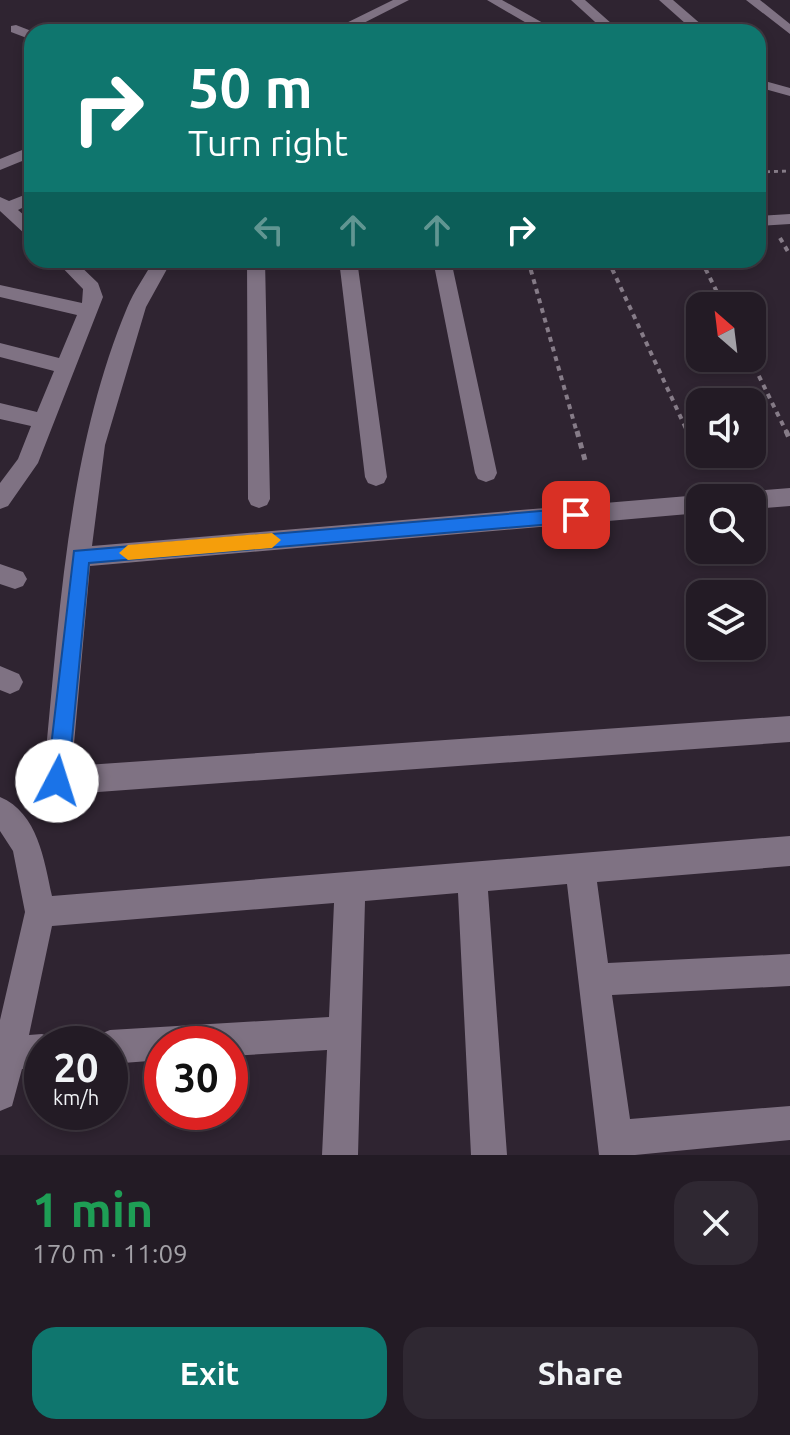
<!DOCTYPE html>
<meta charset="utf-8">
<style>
body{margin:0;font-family:Ubuntu,sans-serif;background:#2f2832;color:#f1f3f6;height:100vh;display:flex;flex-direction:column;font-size:30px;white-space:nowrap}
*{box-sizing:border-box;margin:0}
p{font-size:26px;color:#a3a1a7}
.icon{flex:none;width:44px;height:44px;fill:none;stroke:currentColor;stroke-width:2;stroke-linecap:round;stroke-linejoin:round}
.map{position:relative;height:1155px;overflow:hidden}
.sheet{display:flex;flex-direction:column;background:#231b25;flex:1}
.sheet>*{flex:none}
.guide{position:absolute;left:24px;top:24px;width:742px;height:244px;border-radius:24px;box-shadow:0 4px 12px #0003,0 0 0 2px #403942;background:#0f766e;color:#fff;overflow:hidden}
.needle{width:52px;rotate:332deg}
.controls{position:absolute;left:686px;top:292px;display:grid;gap:16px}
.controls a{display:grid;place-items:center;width:80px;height:80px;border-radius:16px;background:#231b25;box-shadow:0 4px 12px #0003,0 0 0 2px #403942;font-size:40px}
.speed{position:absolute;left:24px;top:1026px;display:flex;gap:16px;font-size:40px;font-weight:700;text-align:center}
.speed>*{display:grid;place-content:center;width:104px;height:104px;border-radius:50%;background:#231b25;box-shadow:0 4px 12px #0003,0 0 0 2px #403942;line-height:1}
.speed small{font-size:20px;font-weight:400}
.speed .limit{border:12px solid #d22;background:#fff;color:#111}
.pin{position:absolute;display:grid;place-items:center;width:68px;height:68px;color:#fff;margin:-34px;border-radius:16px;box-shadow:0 4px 12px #0006}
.me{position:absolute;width:88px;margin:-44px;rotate:5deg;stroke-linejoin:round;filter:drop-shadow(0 0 6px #0008)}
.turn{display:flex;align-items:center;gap:28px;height:168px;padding:0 32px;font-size:36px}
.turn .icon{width:104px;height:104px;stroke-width:2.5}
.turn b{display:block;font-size:56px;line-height:68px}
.lanes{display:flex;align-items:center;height:76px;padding:0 32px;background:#0003;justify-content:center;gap:40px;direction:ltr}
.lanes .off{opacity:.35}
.round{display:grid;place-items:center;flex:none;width:84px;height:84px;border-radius:24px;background:#2f2832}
.head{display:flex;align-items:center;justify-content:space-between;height:136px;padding:0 32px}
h1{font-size:48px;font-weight:700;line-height:60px;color:#1e9e55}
.action{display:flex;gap:16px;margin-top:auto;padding:16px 32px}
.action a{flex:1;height:92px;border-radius:24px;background:#0f766e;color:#fff;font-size:32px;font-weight:700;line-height:92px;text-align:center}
.action a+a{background:#2f2832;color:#f1f3f6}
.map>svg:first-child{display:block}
</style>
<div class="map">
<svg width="790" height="1155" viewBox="0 0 790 1155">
<rect width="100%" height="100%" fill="#2f2431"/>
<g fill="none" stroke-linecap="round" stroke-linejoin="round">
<path stroke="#867c88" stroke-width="3" stroke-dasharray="4 4" stroke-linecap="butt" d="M758,172L790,171"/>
<path stroke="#867c88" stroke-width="4" stroke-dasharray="5 5" stroke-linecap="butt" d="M780,238L790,255
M528,260L577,433
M608,260L688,433
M701,260L724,306
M750,358L787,433"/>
<path stroke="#867c88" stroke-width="5" stroke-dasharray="6 6" stroke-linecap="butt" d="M577,431L586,464
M687,431L697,454
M786,431L790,440"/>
<path fill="#7f7283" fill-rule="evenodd" d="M393,0H409L346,32H328Z
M571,0H585L621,32H606Z
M659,0H673L710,32H695Z
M746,0H760L790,24V34Z
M16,25L34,32L32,40L11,32V26Z
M32,146V157L0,170V159Z
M32,192V203L18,210L32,222V236L26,235L0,211V197L9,201Z
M790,214V224L758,226V216Z
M55,260H74L98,283L103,297L38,463L8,506L0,509V483L18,459L31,426L0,419V403L37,412L54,371L0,357V343L59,358L77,315L0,297V285L82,303L83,289Z
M154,260H172L146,307L105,445L92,546L700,495L708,498H700V513L90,566L72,766L790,716V742L57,795L47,791L43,781C59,625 66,454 127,308C134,291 145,276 154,260Z
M247,260H265L270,499L267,505L259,508L251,505L248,499Z
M339,260H357L387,477L384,483L376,486L368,483L365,477Z
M433,260H451L497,473L494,479L486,482L478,479L475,473Z
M790,488V506L752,509V498H742L752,491Z
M0,564L23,572L27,579L23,586L15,589L0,584Z
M0,666L19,674L23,682L19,690L10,694L0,690Z
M0,797C38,813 44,860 52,896L790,836V866L597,882L608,963L790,954V986L612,995L630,1119L790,1106V1140L635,1155H599L567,884L488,891L507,1155H471L458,893L365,901L358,1155H322L327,1050L230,1056V1044H162V1060L110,1064V1044H95L98,1035L110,1030L329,1017L334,903L52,926L29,1035L42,1034L54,1039L56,1044H42V1068L22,1069L12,1106L0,1111V1020L25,912L13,851L0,831Z"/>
<path fill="#7f7283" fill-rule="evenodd" d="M487,0H502L559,32H542Z
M758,79L790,88V96L758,87Z"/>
</g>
<path fill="#1a73e8" stroke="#114b97" stroke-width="2" d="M576,508L585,515L576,522L89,563L68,781L65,788L57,792L50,788L47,781L74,551Z"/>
<path fill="#f59e0b" d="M272,533L281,540L272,548L128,560L119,553L128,545Z"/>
</svg>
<div class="controls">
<a><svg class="needle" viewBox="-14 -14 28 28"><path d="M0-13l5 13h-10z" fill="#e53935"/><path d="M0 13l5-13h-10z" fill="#a3a1a7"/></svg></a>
<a><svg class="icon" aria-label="sound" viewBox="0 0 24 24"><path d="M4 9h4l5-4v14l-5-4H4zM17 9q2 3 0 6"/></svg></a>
<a><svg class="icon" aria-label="search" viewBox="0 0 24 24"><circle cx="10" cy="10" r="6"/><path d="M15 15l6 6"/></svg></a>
<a><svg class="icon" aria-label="layers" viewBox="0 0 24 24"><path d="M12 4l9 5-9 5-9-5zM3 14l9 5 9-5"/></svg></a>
</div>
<div class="speed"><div>20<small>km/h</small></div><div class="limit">30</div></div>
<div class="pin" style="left:576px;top:515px;background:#d93025"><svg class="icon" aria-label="arrive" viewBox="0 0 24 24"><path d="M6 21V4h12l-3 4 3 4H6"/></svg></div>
<svg class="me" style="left:57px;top:781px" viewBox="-20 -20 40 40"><circle r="19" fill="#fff"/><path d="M0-13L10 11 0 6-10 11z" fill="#1a73e8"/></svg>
<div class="guide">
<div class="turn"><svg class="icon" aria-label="right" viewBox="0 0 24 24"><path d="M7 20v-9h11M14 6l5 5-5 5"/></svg><div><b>50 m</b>Turn right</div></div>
<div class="lanes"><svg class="icon off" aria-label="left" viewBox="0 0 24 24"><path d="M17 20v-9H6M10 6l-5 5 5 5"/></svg><svg class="icon off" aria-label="ahead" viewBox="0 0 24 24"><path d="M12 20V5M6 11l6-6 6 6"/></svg><svg class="icon off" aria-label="ahead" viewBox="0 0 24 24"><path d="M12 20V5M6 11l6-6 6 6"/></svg><svg class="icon" aria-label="right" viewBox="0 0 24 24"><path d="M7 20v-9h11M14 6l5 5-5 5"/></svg></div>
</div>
</div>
<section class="sheet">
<div class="head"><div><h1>1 min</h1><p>170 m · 11:09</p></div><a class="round"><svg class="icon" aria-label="close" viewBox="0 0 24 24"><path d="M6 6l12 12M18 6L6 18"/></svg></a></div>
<div class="action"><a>Exit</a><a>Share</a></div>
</section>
